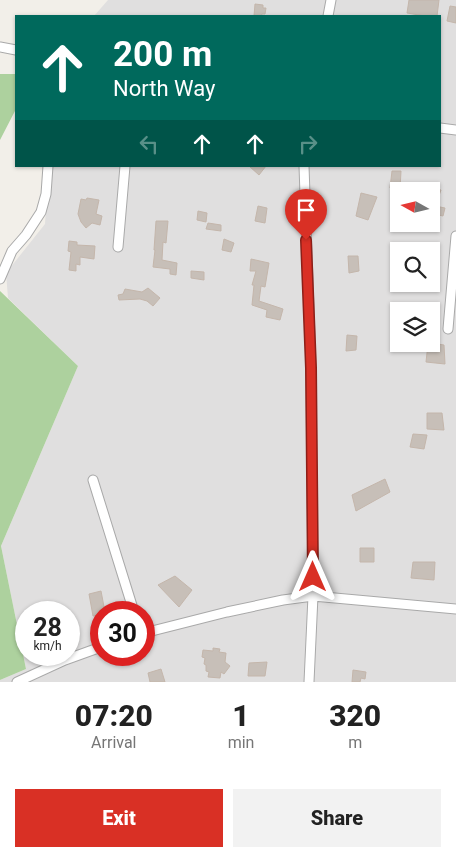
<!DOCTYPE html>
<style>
body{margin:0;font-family:Roboto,sans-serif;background:#f2f2f2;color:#222;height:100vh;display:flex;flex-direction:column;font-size:19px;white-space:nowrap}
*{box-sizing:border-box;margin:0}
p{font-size:16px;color:#767676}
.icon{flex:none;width:28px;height:28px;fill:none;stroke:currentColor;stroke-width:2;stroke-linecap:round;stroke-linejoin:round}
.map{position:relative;height:682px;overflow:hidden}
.drawer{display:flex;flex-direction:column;background:#fff;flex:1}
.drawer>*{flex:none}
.hud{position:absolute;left:15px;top:15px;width:426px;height:152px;border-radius:0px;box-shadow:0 1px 4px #0004;background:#00695c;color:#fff;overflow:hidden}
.needle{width:32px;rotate:278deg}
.fabs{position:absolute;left:390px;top:182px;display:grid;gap:10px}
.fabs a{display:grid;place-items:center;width:50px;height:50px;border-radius:0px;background:#fff;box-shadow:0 1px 4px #0004;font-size:25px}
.speed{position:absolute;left:15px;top:601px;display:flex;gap:10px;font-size:25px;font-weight:700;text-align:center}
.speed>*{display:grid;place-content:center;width:65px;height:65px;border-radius:50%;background:#fff;box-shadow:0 1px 4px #0004;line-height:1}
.speed small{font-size:12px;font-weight:400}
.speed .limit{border:8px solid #d22;background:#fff;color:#111}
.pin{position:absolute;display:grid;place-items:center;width:42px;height:42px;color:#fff;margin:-51px -21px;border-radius:50% 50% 50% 0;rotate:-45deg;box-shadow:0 0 5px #0007}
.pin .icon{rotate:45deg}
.me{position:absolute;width:55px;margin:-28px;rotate:0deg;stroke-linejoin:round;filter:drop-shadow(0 0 4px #0008)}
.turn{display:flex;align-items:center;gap:18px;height:105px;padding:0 15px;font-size:22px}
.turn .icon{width:65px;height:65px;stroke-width:2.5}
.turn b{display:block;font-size:35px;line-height:42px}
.lanes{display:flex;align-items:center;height:48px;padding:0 15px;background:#0003;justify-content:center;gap:25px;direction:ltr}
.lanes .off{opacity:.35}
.eta{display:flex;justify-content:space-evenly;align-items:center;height:85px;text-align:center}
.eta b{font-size:30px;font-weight:800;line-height:35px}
.cta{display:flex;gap:10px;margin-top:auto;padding:10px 15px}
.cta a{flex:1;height:58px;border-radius:0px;background:#d93025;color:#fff;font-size:20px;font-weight:800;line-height:58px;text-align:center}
.cta a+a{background:#f2f2f2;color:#222}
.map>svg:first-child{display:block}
</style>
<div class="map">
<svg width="456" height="682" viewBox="0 0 456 682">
<rect width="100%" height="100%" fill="#f2efe9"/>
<path fill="#e0dfdf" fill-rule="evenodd" d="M108,0H456V682H0V680L26,669L1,546L78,366L8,298L6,273L45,224L49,166H440V16H94ZM399,191H431V224H399ZM399,251H431V284H399ZM399,311H431V344H399ZM26,612H69V655H26ZM101,612H144V655H101Z"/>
<path fill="#add19e" d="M0,74H16V109L0,140Z
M0,291L78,366L1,546L26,669L0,680Z"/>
<path fill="#c7bfb8" stroke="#c4b6ab" d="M409,0H439L437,16H425L407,13Z
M255,4L263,5V8H266L265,14H262L261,16H254Z
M450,6L456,7V23L447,21Z
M249,166H266L259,175Z
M392,171H401L400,189L390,188Z
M421,185L441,190L437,201L431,200V191H421Z
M361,193L377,197L368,220L356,216Z
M87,198L99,200L96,214L102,216L100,225L92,223L86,228L81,222L78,214L81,199L86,200Z
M258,206L267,208L265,223L255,221Z
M435,206L445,208L443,216L434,214Z
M198,211L207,213L206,222L197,220Z
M156,221H168L166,243L163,242L162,260L177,263L176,275L170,274V269L153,267L155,250H154Z
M208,223L221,225V231L206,229Z
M224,239L234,243L231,252L222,250Z
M69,241L77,242V245L95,246L94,259L80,257V265L76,264V271L69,270L71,252L68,251Z
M348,256H358L359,271L349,273Z
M251,259L269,263L265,287L261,286L259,301L283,309L280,320L266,317L267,310L252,305L254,285H252L256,271H250Z
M191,271L204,272V280L191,278Z
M148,288L160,298L153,306L147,301L140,299L119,300L118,295L123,294L125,289L142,292Z
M347,335L357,336L356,350L346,351Z
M431,343L444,345L445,364L426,362L428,344Z
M427,413H442L444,430L427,429Z
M413,434L427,435L424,449L410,447Z
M385,479L390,492L356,511L352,495Z
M360,548H374V562H360Z
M413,562H435L434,580L411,578Z
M175,576L192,590L179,607L158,585Z
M101,591L105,612H101V615L93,616L89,594Z
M213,648L220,649L219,652L226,653L225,662L230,666L224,674L221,672L220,678L208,677L209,672L206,671V665L204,664L205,658L202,657L203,650L213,651Z
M267,662L265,676H248L249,663Z
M161,669L165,682H150L148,673Z
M353,670L366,672L365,679L361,678L360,682H352Z"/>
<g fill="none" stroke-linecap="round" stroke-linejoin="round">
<g stroke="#a9a9a9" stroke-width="11">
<path id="minor" d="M328,16L331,0
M0,47L16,50
M440,128L456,130
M304,166L311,368L313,596L309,682
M118,247L125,166
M0,279L12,251L26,235L41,212L46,194L48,166
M448,329L456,236
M93,480L134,612
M144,633L227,612L283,600L313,596L456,609
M17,682L65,660L101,647"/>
</g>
<use href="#minor" stroke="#fff" stroke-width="9"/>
</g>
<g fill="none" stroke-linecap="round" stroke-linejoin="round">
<g stroke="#8d1f18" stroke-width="12">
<path id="route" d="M306,240L311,368L313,577"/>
</g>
<use href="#route" stroke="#d93025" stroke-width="9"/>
</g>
</svg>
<div class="fabs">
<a><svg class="needle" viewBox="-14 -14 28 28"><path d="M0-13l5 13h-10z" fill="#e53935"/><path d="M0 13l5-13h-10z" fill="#767676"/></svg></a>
<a><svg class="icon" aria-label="search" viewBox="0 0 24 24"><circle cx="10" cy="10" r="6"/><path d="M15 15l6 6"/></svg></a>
<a><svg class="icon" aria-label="layers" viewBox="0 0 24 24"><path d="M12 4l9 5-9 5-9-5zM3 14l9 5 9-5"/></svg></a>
</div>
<div class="speed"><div>28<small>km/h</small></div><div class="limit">30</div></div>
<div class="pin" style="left:306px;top:240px;background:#d93025"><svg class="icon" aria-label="arrive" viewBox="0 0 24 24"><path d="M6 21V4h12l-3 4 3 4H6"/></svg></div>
<svg class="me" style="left:313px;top:577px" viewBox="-20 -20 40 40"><path d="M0-17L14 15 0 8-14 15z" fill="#d93025" stroke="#fff" stroke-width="4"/></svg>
<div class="hud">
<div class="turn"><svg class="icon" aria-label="ahead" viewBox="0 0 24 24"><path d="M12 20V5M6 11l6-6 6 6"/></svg><div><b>200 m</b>North Way</div></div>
<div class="lanes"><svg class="icon off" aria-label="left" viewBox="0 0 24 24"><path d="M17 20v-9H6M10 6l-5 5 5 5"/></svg><svg class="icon" aria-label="ahead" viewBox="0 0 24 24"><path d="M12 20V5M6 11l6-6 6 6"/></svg><svg class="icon" aria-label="ahead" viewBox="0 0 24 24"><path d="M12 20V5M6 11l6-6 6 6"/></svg><svg class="icon off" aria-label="right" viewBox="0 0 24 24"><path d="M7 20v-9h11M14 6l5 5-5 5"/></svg></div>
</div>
</div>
<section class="drawer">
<div class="eta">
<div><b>07:20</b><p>Arrival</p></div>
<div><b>1</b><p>min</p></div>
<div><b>320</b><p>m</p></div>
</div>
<div class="cta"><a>Exit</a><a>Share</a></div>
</section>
